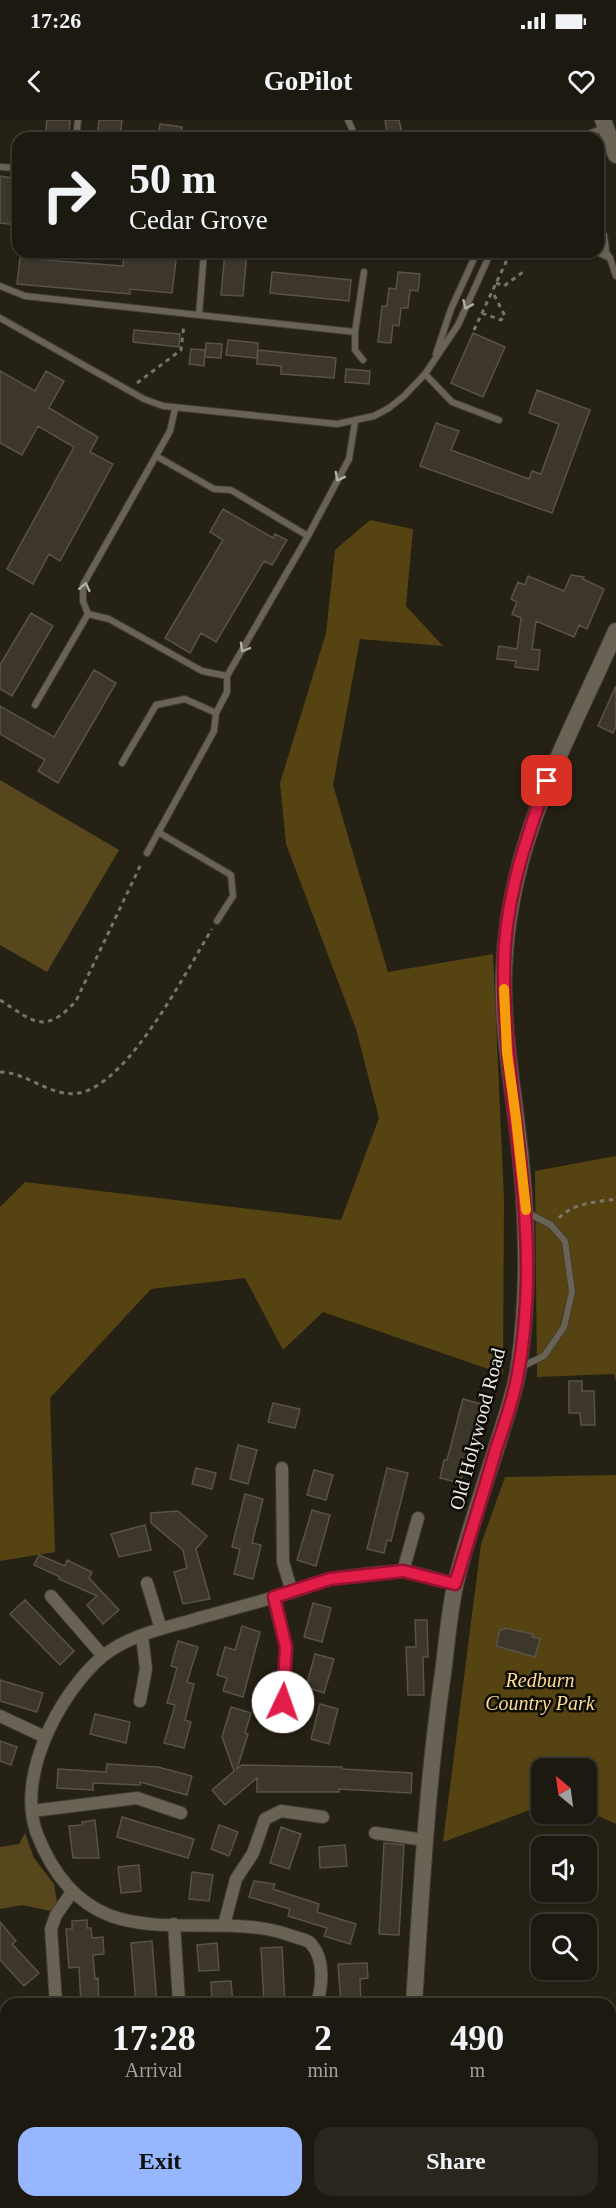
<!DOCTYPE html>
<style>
body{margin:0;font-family:"Times New Roman",serif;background:#29261e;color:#f1f3f6;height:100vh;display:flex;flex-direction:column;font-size:22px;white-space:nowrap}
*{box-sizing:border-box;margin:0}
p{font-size:20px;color:#a0a09f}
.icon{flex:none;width:33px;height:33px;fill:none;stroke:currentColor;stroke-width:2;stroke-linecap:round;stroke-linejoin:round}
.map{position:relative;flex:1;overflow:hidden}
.side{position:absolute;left:0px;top:1878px;width:616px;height:210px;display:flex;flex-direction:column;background:#1c1910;border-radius:18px 18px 0 0;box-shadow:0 2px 4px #0004,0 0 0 2px #3a3830}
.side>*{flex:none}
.guide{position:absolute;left:12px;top:12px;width:592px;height:126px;border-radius:18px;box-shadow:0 2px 4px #0004,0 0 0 2px #3a3830;background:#1c1910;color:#f1f3f6;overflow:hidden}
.needle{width:39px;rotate:331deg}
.fabs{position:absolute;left:531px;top:1638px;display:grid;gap:12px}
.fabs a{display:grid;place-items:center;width:66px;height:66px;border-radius:12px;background:#1c1910;box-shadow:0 2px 4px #0004,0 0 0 2px #3a3830;font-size:30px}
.pin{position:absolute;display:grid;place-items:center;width:51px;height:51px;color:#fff;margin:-26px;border-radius:12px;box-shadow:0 3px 9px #0006}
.me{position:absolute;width:66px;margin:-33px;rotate:3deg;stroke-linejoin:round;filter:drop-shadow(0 0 4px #0008)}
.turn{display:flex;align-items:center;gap:21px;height:126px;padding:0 18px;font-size:27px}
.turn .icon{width:78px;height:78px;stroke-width:2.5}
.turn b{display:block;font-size:42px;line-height:51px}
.eta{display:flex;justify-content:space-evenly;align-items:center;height:102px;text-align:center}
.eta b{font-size:36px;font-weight:700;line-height:42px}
.cta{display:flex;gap:12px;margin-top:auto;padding:12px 18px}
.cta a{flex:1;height:69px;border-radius:18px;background:#96b6fd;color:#111;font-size:24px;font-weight:700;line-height:69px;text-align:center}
.cta a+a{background:#29261e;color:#f1f3f6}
.status{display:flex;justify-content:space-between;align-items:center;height:42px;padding:0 30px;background:#1c1910;direction:ltr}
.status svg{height:16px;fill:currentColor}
header{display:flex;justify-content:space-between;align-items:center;height:78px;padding:0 18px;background:#1c1910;font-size:27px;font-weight:700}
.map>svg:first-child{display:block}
</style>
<div class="status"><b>17:26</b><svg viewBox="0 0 49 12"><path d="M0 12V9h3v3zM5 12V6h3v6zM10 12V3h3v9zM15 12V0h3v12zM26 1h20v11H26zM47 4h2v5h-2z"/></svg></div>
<header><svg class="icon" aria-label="back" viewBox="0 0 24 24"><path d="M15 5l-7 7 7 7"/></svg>GoPilot<svg class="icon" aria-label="heart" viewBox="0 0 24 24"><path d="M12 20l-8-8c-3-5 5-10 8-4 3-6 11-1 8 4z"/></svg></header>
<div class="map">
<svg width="616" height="2088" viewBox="0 0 616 2088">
<rect width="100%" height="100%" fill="#262115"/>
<path fill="#58471d" d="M0,660L119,730L47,852L0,825Z
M25,1713L34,1738L54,1764L57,1783L51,1791L22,1785L0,1789V1727L19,1724Z"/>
<path fill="#564312" d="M370,400L413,409L406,486L443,526L360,519L333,665L388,852L493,834L504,1079L503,1254L323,1192L283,1230L245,1158L151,1169L50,1278L55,1432L0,1441V1087L25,1062L341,1100L379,998L356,909L286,724L280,663L326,513L335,430Z
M616,1036V1261L614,1254L537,1257L535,1051Z
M616,1355V1704L587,1691L586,1648H542L541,1686L443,1722L481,1424L505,1357Z"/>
<path fill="#3c372a" stroke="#595346" stroke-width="1.5" d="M47,0H70L69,17L45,16Z
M99,0H122L120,18H97Z
M385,0H399L403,18H388Z
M160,4L182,7L180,18H158Z
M0,56L18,59V105L0,103Z
M124,132H177L172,173L130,169V174L17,164L20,138L123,146Z
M225,132H247L243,176L221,175Z
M272,152L351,160L349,181L270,173Z
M398,152L420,154L418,171L410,170L408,188H401L399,206L393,205L391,223L378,222L382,186H387L389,168L396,169Z
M134,210L180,214L179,227L133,222Z
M473,213L505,227L483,277L451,263Z
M228,220L258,223L257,238L226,235Z
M206,223L222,224L221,238L205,237Z
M191,229L205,230L204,246L189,244Z
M258,230L336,238L334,258L281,254V246L257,244Z
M346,249L370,251L369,264L345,262Z
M0,251L35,271L46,251L64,261L49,288L98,317L90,332L113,344L60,441L49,434L33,464L7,449L74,327L38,306L22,335L0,323Z
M537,270L590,290L552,393L420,346L436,303L459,311L451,330L529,359L532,351L541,354L559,304L529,293Z
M223,389L273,418L275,414L287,420L272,445L264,441L216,522L201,513L190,533L165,518L223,420L210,412Z
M571,455L584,457L583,459L604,469L587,509L579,505L574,517L536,501L532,529L540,530L538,550L515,547L516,541L497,539L499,526L517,529L521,498L512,494L517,482L511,479L518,462L525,465L528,456L564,471Z
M31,493L53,506L12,576L0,569V545Z
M94,550L116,563L58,663L38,651L45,640L0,614V586L54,617Z
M616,566V606L613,613L598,606Z
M569,1261H582V1271H594L595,1305H581L580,1293H569Z
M463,1279L481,1284L460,1363L440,1358L444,1340H447Z
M273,1283L300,1289L295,1308L268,1302Z
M238,1325L257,1330L248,1364L230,1359Z
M196,1348L216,1353L212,1369L192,1364Z
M387,1348L408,1353L391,1421L387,1420L384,1433L367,1429Z
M314,1350L333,1355L326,1380L307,1375Z
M245,1374L263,1379L252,1423L261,1425L253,1459L234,1454L240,1429L232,1427Z
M312,1390L330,1395L316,1446L297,1440Z
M178,1391L207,1416L196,1429L210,1479L183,1484L174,1452L187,1448L183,1430L151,1403V1393Z
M145,1405L151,1430L119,1437L111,1414Z
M39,1435L65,1446L67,1440L92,1452L89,1458L119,1490L103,1504L87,1485L97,1476L59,1459L60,1457L34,1445Z
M25,1480L74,1531L60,1545L10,1494Z
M313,1483L331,1488L322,1522L304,1517Z
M415,1500H427L428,1537H423L424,1575H408L406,1527H416Z
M242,1506L260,1512L243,1577L223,1571L227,1558L217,1555L225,1527L235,1530Z
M505,1508L533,1514L532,1517L540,1519L535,1537L496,1526L500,1509L504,1510Z
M178,1521L198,1527L187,1562L194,1564L185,1600L191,1602L184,1628L164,1623L175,1585L167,1583L177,1548L171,1546Z
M315,1534L334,1539L324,1573L306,1567Z
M0,1560L43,1573L37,1592L0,1581Z
M320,1584L338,1589L329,1624L311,1619Z
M231,1587L251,1593L245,1613L248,1614L237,1649L242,1645L342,1647V1649L412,1653L411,1673L339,1669V1672H257V1658L225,1685L212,1670L234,1651L222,1617Z
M95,1594L130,1602L126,1623L90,1614Z
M0,1621L17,1627L11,1645L0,1641Z
M107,1644L158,1647L192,1656L187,1675L140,1662V1665L93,1663V1670L57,1668L58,1649L106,1652Z
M122,1697L194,1719L188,1738L117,1717Z
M95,1700L99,1738H73L69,1706L82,1705V1702Z
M219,1705L238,1712L229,1736L211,1729Z
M281,1707L301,1714L289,1749L270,1743Z
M384,1723L404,1725L399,1815L379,1814Z
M345,1725L347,1746L320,1748L319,1727Z
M139,1745L141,1771L121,1773L118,1747Z
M192,1752L213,1755L209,1781L189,1779Z
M254,1761L275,1764L273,1769L319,1784L317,1792L356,1804L350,1824L324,1816L327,1808L288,1796L290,1789L249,1777Z
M87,1800V1808H91L92,1818L103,1817L104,1834L93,1835L95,1859L98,1858L99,1884H81L79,1847L69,1848L66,1809H72V1801Z
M0,1802L16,1821L12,1824L39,1853L24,1866L0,1840Z
M152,1821L157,1884H136L131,1823Z
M217,1823L219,1850L199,1851L197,1825Z
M282,1827L285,1884H264L261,1828Z
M367,1843L368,1858L360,1859L361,1882L341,1883L338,1844Z
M231,1861L233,1884H212L211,1862Z"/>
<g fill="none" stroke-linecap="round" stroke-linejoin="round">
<g stroke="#403c34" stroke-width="8">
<path id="lane" d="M348,0L356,18
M76,18L78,0
M218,18L219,16
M577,18L604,8
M0,47L18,48
M598,108L604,115L606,130
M598,121L610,138L616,156
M597,132L610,138
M0,166L25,176L355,212
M199,195L204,132
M0,198L144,279L163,286L337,304L374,296L389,288L404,276L425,254L458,205L491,132
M436,234L451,189L477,132
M363,240L355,230V212L364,152
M425,254L452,282L499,300
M175,289L170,311L83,465V481L88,494L109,499L202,551L227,556L308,416L349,339L355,302
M156,336L214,369L231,370L308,416
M35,585L88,494
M122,643L156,585L185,579L216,593
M158,712L231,755L233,776L217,801
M147,733L214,611L216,593L227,572V556
M521,1247L544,1236L564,1207L572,1172L565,1121L551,1105L526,1092
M221,2082L222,2088"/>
</g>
<g stroke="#403c34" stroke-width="14">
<path id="street" d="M282,1348L283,1442L292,1472
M403,1451L418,1398
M147,1463L161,1509
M51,1476L103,1536
M274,1477L286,1527L282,1600
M140,1581L146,1549L142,1516
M0,1596L45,1617
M32,1691L137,1678L181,1693
M375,1713L425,1720
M174,1804L179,1882
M224,1805L236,1759L253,1733L265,1699L281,1691L323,1697
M56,1884L51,1809L56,1795L72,1772
M317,1884C322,1866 325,1840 312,1825C309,1820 301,1819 295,1817C237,1794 168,1816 111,1796C74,1782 51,1750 37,1714C15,1657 60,1572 103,1536C125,1518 156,1510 182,1503C219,1492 256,1483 292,1472C306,1468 319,1461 333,1458C355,1455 378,1452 399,1451C417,1451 438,1460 455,1464
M0,1973L4,1978L6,1995
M0,2057L6,2063
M24,2082L30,2088"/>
</g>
<g stroke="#403c34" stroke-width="18">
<path id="secondary" d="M603,0L616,35
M414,1884C421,1774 427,1663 443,1553C447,1523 449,1491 456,1462C468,1412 486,1362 501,1313C508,1291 516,1268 519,1245C531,1162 527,1080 516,998C510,949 502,900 504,850C508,723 566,624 616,511
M400,2088V2082"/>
</g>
<path stroke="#78746a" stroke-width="3" stroke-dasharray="4.5 4.5" stroke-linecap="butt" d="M496,163L504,166L523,152
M482,193L501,200L505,196L492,171
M474,210L506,142L500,133
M137,263L181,230L184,204
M0,880C33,901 44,916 76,881L142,742
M0,952C27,952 51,978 79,973C129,964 186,851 212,809
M559,1098C573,1083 596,1082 616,1079"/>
<use href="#lane" stroke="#696356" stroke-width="6"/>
<use href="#street" stroke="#696356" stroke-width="12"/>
<use href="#secondary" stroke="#696356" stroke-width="16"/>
</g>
<defs><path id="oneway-chevron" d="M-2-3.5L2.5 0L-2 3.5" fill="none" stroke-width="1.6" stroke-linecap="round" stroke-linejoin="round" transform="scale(1.5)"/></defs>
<g stroke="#b2aea4">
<use href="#oneway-chevron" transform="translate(467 185) rotate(114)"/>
<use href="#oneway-chevron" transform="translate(339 357) rotate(118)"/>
<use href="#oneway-chevron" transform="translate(85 467) rotate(-77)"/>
<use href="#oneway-chevron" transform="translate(244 528) rotate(120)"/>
</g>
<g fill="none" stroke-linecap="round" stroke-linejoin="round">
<g stroke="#92132f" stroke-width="15">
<path id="route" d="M283,1582L286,1527L274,1477L330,1459L403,1451L455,1464C469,1419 483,1374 496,1329C505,1303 515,1274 519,1247C524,1219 526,1189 527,1161C529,1057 504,957 504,854C503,786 524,724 547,661"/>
</g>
<use href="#route" stroke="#e11d48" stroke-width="10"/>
<path stroke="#f59e0b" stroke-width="10" d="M504,869L507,933L516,998L526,1090"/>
</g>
<g text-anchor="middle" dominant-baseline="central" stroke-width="5" stroke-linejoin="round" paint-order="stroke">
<g font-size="20" fill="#eeebe3" stroke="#0d0b06">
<text transform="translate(477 1309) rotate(-75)">Old Holywood Road</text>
</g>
<g font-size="20" font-style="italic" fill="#fcdc91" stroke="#0d0b06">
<text x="540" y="1560">Redburn<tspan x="540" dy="23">Country Park</tspan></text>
</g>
</g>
</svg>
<div class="fabs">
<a><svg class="needle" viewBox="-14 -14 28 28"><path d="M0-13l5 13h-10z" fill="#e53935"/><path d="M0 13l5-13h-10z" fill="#a0a09f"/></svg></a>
<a><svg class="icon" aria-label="sound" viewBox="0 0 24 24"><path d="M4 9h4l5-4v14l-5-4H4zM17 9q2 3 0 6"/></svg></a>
<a><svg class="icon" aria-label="search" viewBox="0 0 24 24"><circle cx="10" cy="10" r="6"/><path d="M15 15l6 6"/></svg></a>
</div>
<div class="pin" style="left:547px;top:661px;background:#d93025"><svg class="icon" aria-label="arrive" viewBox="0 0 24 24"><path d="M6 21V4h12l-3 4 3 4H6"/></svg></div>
<svg class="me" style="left:283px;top:1582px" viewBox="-20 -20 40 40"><circle r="19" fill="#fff"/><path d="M0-13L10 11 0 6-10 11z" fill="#e11d48"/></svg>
<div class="guide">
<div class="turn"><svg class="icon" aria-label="right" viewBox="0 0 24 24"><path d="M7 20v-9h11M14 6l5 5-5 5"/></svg><div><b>50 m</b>Cedar Grove</div></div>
</div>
<section class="side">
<div class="eta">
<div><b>17:28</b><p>Arrival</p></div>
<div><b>2</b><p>min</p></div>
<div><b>490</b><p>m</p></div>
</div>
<div class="cta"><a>Exit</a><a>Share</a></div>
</section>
</div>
